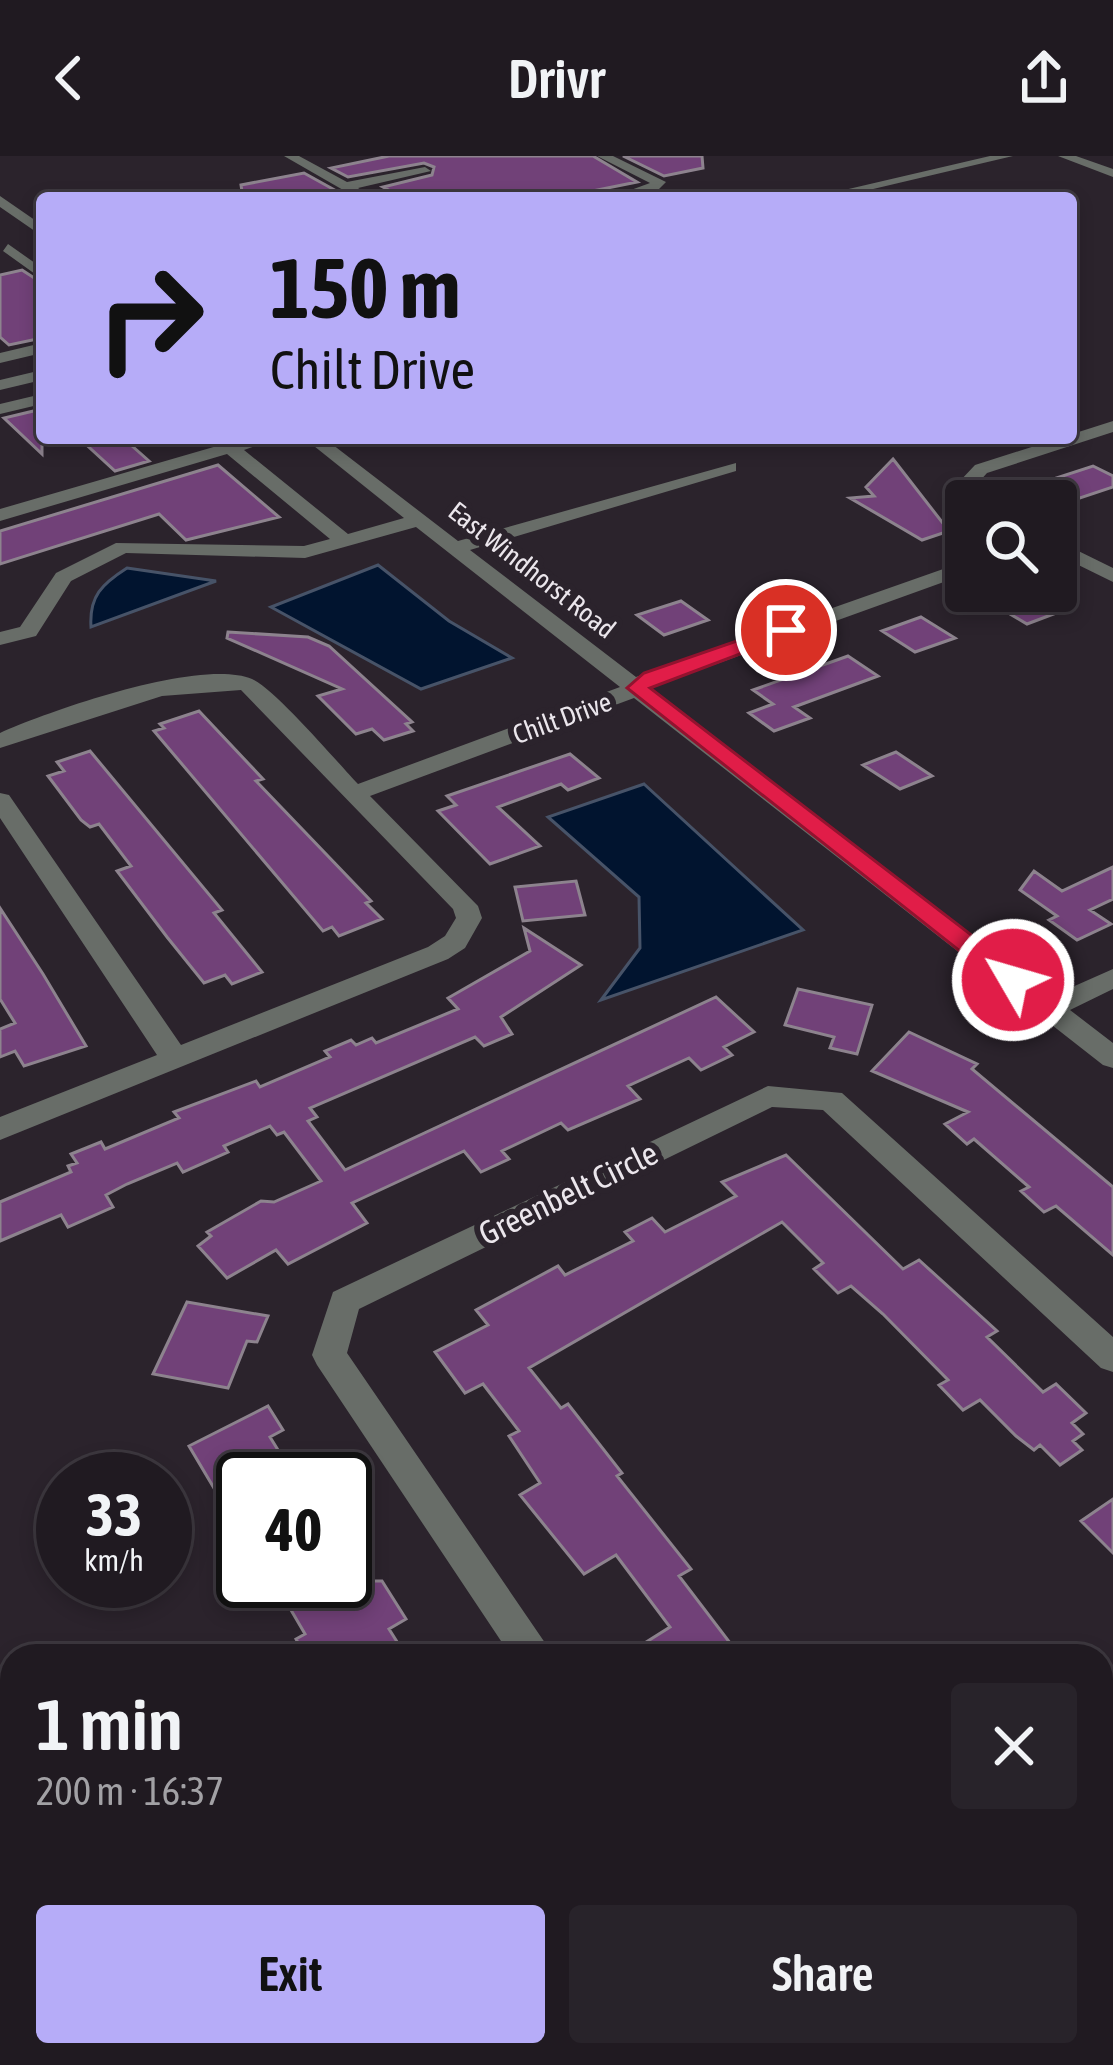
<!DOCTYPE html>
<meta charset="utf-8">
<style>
body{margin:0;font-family:"Asap Condensed",sans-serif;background:#28232a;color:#f1f3f6;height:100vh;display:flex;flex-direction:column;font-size:45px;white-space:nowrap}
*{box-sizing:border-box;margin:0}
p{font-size:39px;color:#a2a1a5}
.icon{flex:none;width:66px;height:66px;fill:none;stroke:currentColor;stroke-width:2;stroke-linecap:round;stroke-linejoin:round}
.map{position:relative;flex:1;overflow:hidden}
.drawer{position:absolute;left:0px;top:1488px;width:1113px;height:423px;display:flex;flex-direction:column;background:#201a21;border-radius:36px 36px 0 0;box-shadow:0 6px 18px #0003,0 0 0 3px #3d383f}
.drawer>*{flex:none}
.top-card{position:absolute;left:36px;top:36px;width:1041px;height:252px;border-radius:12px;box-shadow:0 6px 18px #0003,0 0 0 3px #3d383f;background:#b6acf8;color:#111;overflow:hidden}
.fabs{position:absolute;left:945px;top:324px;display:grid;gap:24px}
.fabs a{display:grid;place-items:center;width:132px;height:132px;border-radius:12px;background:#201a21;box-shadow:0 6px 18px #0003,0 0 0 3px #3d383f;font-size:60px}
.speed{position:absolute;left:36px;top:1296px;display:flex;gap:24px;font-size:60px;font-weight:700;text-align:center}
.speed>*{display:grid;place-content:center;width:156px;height:156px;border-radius:50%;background:#201a21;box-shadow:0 6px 18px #0003,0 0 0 3px #3d383f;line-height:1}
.speed small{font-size:30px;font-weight:400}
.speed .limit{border:6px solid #111;border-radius:18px;background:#fff;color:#111}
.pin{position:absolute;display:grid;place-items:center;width:102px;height:102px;color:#fff;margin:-51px;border:6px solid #fff;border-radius:50%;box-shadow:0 3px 12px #0007}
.me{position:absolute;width:132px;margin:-66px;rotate:308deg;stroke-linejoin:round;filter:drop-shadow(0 0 9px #0008)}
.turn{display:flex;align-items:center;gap:42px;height:252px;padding:0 36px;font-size:54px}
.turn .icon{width:156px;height:156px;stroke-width:2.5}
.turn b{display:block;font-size:84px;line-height:102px}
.round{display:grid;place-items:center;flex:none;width:126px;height:126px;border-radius:12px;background:#28232a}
.headline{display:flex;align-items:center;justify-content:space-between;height:204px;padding:0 36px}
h1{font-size:72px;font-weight:600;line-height:90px}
.button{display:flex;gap:24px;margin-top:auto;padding:24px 36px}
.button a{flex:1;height:138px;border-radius:12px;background:#b6acf8;color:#111;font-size:48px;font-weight:600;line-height:138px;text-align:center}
.button a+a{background:#28232a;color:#f1f3f6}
header{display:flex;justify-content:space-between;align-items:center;height:156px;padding:0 36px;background:#201a21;font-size:54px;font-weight:600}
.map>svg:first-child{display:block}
</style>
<header><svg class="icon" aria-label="back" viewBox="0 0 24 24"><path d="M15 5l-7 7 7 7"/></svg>Drivr<svg class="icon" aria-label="share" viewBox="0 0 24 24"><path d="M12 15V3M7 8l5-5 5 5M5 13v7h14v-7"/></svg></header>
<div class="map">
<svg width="1113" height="1909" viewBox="0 0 1113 1909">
<rect width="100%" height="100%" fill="#2b232c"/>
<path fill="#01142f" stroke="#475368" stroke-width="3" d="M378,409L449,465L512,502L421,533L271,451Z
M127,412L216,425L91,471C89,440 102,428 127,412Z
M644,628L803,774L601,844L640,792L639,741L548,661Z"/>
<path fill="#714178" stroke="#8d838e" stroke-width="3" d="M389,0H593L637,26L558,42H404L383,31L432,19L434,11L424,7L348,21L331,12Z
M623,0H702L703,12L664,20Z
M304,17L340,37L243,42L241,29Z
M22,114L42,127V182L9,189L0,181V119Z
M42,253V298L4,262Z
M79,282H123L149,305L115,315Z
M893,303L949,375L922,384L850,342L874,340L866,331Z
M218,309L279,361L186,384L159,358L0,408V375Z
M1093,310L1113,320V331L1056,350V345H1002L1001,340Z
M971,435H1035L1067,453L1027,468Z
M681,445L708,464L664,479L637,459Z
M921,461L955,482L915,496L882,475Z
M228,476L308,481L329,490L412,566L406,568L413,575L384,584L372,573L356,578L318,540L342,533L227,482Z
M848,500L878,520L794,551L810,562L774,575L749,557L773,548L753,534Z
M199,555L263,623L256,625L371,745L366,747L382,763L339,780L332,771L323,775L154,575L164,572L160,568Z
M90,595L222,754L214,757L262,816L232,828L225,819L204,827L167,781L117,715L131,710L99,668L90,671L81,664L48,620L64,615L57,606Z
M896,596L932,620L900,633L863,609Z
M570,598L599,622L568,634L561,628L498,651L540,690L490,708L438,655L456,649L447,640Z
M1113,711V743L1090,754L1111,768L1077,784L1049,764L1057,760L1020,734L1034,715L1062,735Z
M576,725L585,759L523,765L515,731Z
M0,752L43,818L86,890L24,910L15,895L0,901V873L15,867L0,843Z
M524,772L581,809L501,861L512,878L484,890L475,881L310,952L317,961L308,965L345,1014L716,841L754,876L724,891L732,899L701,914L689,902L628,930L640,943L568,974L561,967L502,995L509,1003L481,1016L464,995L352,1047L367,1067L288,1108L276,1094L227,1122L198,1090L211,1080L207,1076L261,1045L274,1046L321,1025L284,976L277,979L270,970L224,990L228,996L183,1016L177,1007L127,1028L106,1039L113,1051L68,1071L61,1059L0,1085V1046L71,1016L68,1010L77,1007L71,998L101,986L105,993L179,962L174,956L256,925L260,931L330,901L325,895L351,884L356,889L372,882L376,887L458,853L448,842L530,795Z
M798,833L872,849L857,898L830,892L834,881L785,869Z
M909,876L977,908L972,913L1113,1031V1099L1056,1050L1044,1056L1021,1035L1029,1031L974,983L967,988L945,968L968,956L872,915Z
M786,999L903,1113L919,1104L973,1153L997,1175L987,1181L1043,1236L1056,1228L1086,1257L1072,1267L1083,1278L1073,1285L1082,1294L1060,1309L1040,1289L1034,1294L1016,1280L980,1244L963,1254L939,1229L948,1224L883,1158L851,1130L838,1137L814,1113L823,1107L782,1066L529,1212L561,1252L568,1248L622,1317L617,1320L691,1413L679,1420L740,1500H624L670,1471L616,1399L584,1418L520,1339L540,1327L509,1280L519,1275L483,1228L465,1237L435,1196L488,1169L476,1154L558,1110L565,1119L633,1085L625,1076L652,1062L665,1076L736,1040L722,1026Z
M187,1146L268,1160L257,1186L247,1185L228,1232L153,1218Z
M268,1250L283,1274L270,1281L296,1323H243V1381L189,1290Z
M1113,1343V1397L1081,1365Z
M274,1425H382L406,1463L389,1473L406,1500H305L296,1483L305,1478Z"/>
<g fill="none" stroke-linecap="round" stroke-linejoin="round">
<path fill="#686d68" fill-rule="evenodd" d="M284,0H299L347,26L425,11L431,15L358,32L374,42H357Z
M597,0H613L666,26L654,38L609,42L650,27Z
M990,0H1013L835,42H810Z
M1058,0H1076L1113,13V21Z
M0,40L42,69V80L0,51Z
M8,88L42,112V123L3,95Z
M42,187V197L0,207V197Z
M42,214V224L0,234V224Z
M42,238V248L0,258V248Z
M1113,265V276L987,317L978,327L985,345H967L959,326L975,309Z
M210,282H278L244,294L348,378L404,362L304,282H324L458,385L736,307V315L470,394L636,521L966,405V418L650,532L1052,840L1113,813V833L1070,854L1113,887V912L1103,909L634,542L370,640L478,750L482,762L465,792L448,803L0,984V961L157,899L0,662V637L9,639L181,889L428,791L445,780L456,762L453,753L241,534L162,540L0,592V577C52,554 200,502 252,523C275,533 337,606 358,628L620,531L416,371L305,402L126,397L71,425L36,480L0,489V476L20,471L56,417L116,387L304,390L330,383L227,298L0,365V353L217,290Z
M1056,384L1113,412V426L1056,398Z
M768,930L842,937L1113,1181V1216L1101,1212L823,954L772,951L359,1153L347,1197L554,1500H511L317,1209L312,1199L333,1136Z
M1101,1803L1113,1808V1863L1101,1858Z
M0,1832H12V1878H0Z
M34,1899H82L86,1909H38Z"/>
</g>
<path fill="#e11d48" stroke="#92132f" stroke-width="3" d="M786,468L793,470V478L650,532L1022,818V830H1004L627,532L644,517Z"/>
<g text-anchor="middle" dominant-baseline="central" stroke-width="12" stroke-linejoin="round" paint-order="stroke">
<g font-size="27" fill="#ebe6ec" stroke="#2b232c">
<text transform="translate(532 414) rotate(38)">East Windhorst Road</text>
<text transform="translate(562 562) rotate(-20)">Chilt Drive</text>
</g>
<g font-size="33" fill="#ebe6ec" stroke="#2b232c">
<text transform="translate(568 1037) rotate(-26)">Greenbelt Circle</text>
</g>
</g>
</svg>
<div class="fabs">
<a><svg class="icon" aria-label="search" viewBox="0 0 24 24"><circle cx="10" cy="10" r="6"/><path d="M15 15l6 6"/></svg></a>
</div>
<div class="speed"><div>33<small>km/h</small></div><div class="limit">40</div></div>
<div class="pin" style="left:786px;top:474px;background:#d93025"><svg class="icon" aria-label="arrive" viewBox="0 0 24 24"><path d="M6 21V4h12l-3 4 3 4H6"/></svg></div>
<svg class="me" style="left:1013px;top:824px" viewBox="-20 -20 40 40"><circle r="17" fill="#e11d48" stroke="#fff" stroke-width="3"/><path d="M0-11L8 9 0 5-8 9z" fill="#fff"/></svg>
<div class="top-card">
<div class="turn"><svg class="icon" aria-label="right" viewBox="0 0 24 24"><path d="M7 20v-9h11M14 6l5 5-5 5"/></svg><div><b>150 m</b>Chilt Drive</div></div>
</div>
<section class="drawer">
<div class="headline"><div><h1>1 min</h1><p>200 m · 16:37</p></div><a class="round"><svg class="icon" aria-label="close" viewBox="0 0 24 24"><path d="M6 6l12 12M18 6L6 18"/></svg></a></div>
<div class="button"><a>Exit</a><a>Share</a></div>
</section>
</div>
